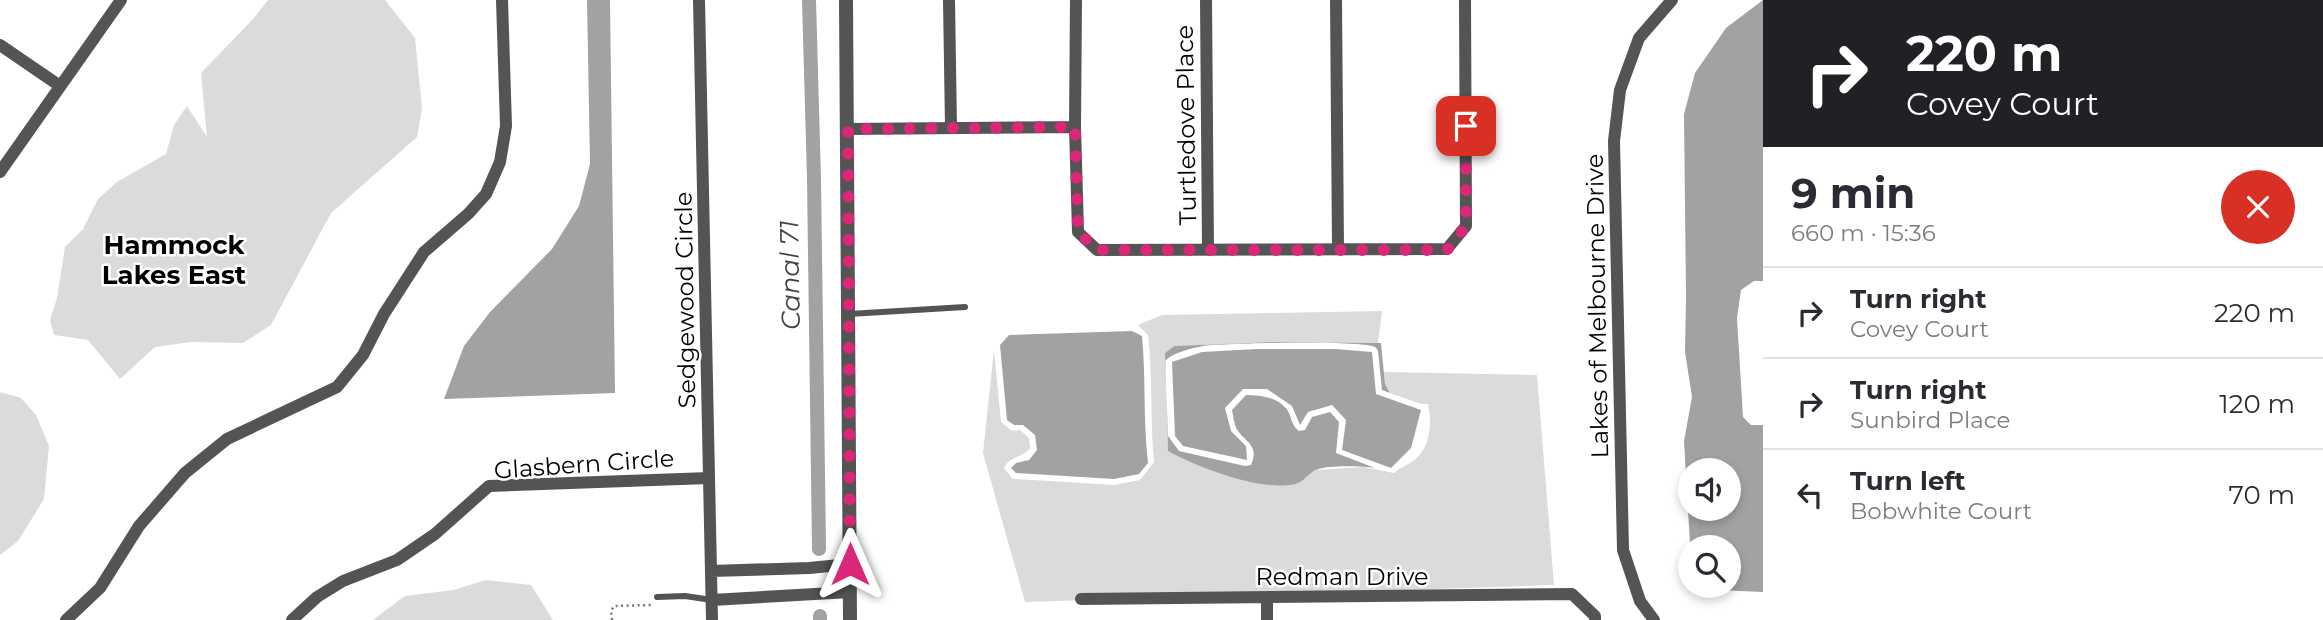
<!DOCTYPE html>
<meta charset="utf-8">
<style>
body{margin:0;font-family:Montserrat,sans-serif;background:#f7f7f7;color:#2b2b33;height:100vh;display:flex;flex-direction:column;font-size:26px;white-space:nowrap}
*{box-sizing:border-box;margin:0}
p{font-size:23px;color:#7c7c81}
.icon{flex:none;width:38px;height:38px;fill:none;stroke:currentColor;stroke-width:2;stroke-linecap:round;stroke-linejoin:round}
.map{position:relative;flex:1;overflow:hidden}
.side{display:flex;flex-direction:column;background:#fff;width:560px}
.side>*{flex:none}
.banner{background:#202124;color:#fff;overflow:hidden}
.buttons{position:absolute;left:1678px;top:458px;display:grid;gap:14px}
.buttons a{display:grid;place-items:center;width:63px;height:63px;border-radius:50%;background:#fff;box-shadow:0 4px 10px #0003;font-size:35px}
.pin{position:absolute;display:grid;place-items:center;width:60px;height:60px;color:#fff;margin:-30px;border-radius:14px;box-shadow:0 4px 10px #0006}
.me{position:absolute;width:77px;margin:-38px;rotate:0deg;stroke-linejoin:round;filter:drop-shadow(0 0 5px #0008)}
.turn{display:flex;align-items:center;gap:24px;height:147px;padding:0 28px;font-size:32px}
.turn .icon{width:91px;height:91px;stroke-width:2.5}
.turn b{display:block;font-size:49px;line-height:60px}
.round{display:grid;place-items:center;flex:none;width:74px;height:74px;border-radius:37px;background:#f7f7f7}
.head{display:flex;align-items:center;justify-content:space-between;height:119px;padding:0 28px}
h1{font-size:42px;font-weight:700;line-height:52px}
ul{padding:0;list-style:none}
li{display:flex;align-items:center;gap:21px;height:91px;padding:0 28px;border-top:2px solid #e1e1e2}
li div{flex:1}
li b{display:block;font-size:26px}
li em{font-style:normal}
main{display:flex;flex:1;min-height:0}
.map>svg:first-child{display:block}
</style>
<main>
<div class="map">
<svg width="1763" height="620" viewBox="0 0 1763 620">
<rect width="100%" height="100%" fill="#fff"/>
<path fill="#dbdbdb" d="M268,0H385L415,38L422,108L417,137L331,213L271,325L243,343L191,342L155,347L120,379L88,340L54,335L50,320L57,298L65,247L83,229L98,199L117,182L166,154L174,125L187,106L207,137L201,73L253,19Z
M1382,311L1378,343L1275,342L1174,346L1165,353L1168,451L1281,484L1299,482L1316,470L1363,467L1394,473C1400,468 1407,465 1413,461C1431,448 1432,423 1428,404H1421L1390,393L1385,384L1384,372L1537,375L1554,585L1025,602L983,453L994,350L1001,422L1012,431L1020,430L1029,438L1030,448C1023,458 1009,456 1004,468L1012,478L1015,479L1114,485L1140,480L1154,462C1150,420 1153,378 1148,335L1138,325L1162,315Z
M0,392L21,398L36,415L49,446L44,499L18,541L0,555Z
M485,580L531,585L553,620H373L405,596L454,590Z"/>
<path fill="#a2a2a2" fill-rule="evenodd" d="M587,0H610L615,393L444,399L464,346L490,312L552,249L579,206L590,164Z
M1763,0V281H1754L1741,290L1737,318L1743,417L1751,425H1763V592L1716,590L1712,586H1729V548H1692L1690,544L1684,441L1692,397L1685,352L1686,297L1684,114L1695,73L1726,28ZM1690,471H1729V509H1690Z
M1132,331L1142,336C1146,378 1143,420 1148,463L1139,474L1114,479L1016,473L1011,468L1016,463L1029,460L1037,450L1035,435L1023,425H1014L1007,420L1000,345L1009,335Z
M1275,342L1381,343L1385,384L1390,393L1382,390L1378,351C1377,350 1377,348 1375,347C1364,340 1224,343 1203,346C1193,348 1170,353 1165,362L1168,436L1179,451L1245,466L1251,465C1260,444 1244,442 1236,428C1234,423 1233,415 1232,410L1246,395C1261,395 1278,397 1288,411C1292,418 1291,425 1299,431L1305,430L1312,417L1330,412L1339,422L1336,453L1375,468C1363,466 1327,465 1316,470C1309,473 1305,480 1298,483C1265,494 1197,467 1168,451L1165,353L1174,346Z
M1257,349H1335L1372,352L1376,394L1421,410L1411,448L1391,468L1342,450L1346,420L1332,405L1308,412L1300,425L1292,406L1267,389H1243L1225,408L1231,431L1246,446L1247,460L1183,446L1175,436L1172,362L1202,352Z"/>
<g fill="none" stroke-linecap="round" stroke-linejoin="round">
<path stroke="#a2a2a2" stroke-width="14" d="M809,0L814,179L819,549
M820,616V620"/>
<path stroke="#767676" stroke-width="2.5" stroke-dasharray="2 3.5" stroke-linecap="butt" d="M612,620L611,611L614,606L651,605"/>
<path stroke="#545454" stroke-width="6" d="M849,314L965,307
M657,597L685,596L712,600"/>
<path stroke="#545454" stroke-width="12" d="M699,0L712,620
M949,0L951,127
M1076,0L1075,127L1078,232L1097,250L1447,249L1466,226L1465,0
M1206,0L1208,250
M1336,0L1338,248
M0,45L60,86
M848,129L1075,127
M0,172L121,0
M711,571L809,568L850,564
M1267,597V620
M1081,599L1572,594L1595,616V620
M712,600L850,592
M66,620L100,588L139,526L185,473L227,439L337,387L363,355L384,314L424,252L468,214L486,194L500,162L506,126L502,0
M292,620L317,597L343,581L397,560L435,534L489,486L709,478
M1654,620L1640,601L1623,550L1614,141L1620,90L1639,38L1672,0"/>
<path stroke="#545454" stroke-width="14" d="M846,0L850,620"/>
</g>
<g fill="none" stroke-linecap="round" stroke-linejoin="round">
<path stroke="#db2777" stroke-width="12" stroke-dasharray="0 21.6" d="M850,564L848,129L1075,127L1078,232L1097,250H1447L1466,226V126"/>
</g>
<g text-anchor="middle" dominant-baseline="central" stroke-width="5" stroke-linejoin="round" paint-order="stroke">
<g font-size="24" fill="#000" stroke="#fff">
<text transform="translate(1186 125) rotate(-91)">Turtledove Place</text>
<text transform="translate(685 300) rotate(-91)">Sedgewood Circle</text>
<text transform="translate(1597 306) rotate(-91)">Lakes of Melbourne Drive</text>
<text transform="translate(584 464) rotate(-4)">Glasbern Circle</text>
<text x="1342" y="576">Redman Drive</text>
</g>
<g font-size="26" font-weight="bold" fill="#000" stroke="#fff">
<text x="174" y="245">Hammock<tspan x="174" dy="30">Lakes East</tspan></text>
</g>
<g font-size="26" font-style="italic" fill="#434343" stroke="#fff">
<text transform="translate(790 275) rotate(-91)">Canal 71</text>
</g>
</g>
</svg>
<div class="buttons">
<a><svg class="icon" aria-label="sound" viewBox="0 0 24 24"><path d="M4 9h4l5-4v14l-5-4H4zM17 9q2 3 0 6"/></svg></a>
<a><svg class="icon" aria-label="search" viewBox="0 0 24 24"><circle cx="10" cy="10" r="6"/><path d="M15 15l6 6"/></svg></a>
</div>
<div class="pin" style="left:1466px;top:126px;background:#d93025"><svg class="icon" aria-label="arrive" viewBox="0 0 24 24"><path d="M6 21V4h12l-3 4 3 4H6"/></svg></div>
<svg class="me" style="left:850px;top:564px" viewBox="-20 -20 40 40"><path d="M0-17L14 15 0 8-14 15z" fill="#db2777" stroke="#fff" stroke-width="4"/></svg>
</div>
<section class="side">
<div class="banner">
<div class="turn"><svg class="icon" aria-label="right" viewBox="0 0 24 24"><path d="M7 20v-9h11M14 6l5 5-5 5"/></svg><div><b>220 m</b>Covey Court</div></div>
</div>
<div class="head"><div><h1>9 min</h1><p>660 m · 15:36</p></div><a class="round" style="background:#d93025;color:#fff"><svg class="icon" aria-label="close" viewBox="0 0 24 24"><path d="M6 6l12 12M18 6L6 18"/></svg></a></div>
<ul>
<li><svg class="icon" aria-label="right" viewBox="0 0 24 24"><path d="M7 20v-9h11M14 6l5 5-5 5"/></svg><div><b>Turn right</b><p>Covey Court</p></div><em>220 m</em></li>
<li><svg class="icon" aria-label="right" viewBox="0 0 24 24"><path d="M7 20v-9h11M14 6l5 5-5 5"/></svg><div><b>Turn right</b><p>Sunbird Place</p></div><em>120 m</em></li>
<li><svg class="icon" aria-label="left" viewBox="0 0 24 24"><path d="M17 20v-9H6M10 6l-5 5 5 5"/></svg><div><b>Turn left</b><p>Bobwhite Court</p></div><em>70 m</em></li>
</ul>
</section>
</main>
